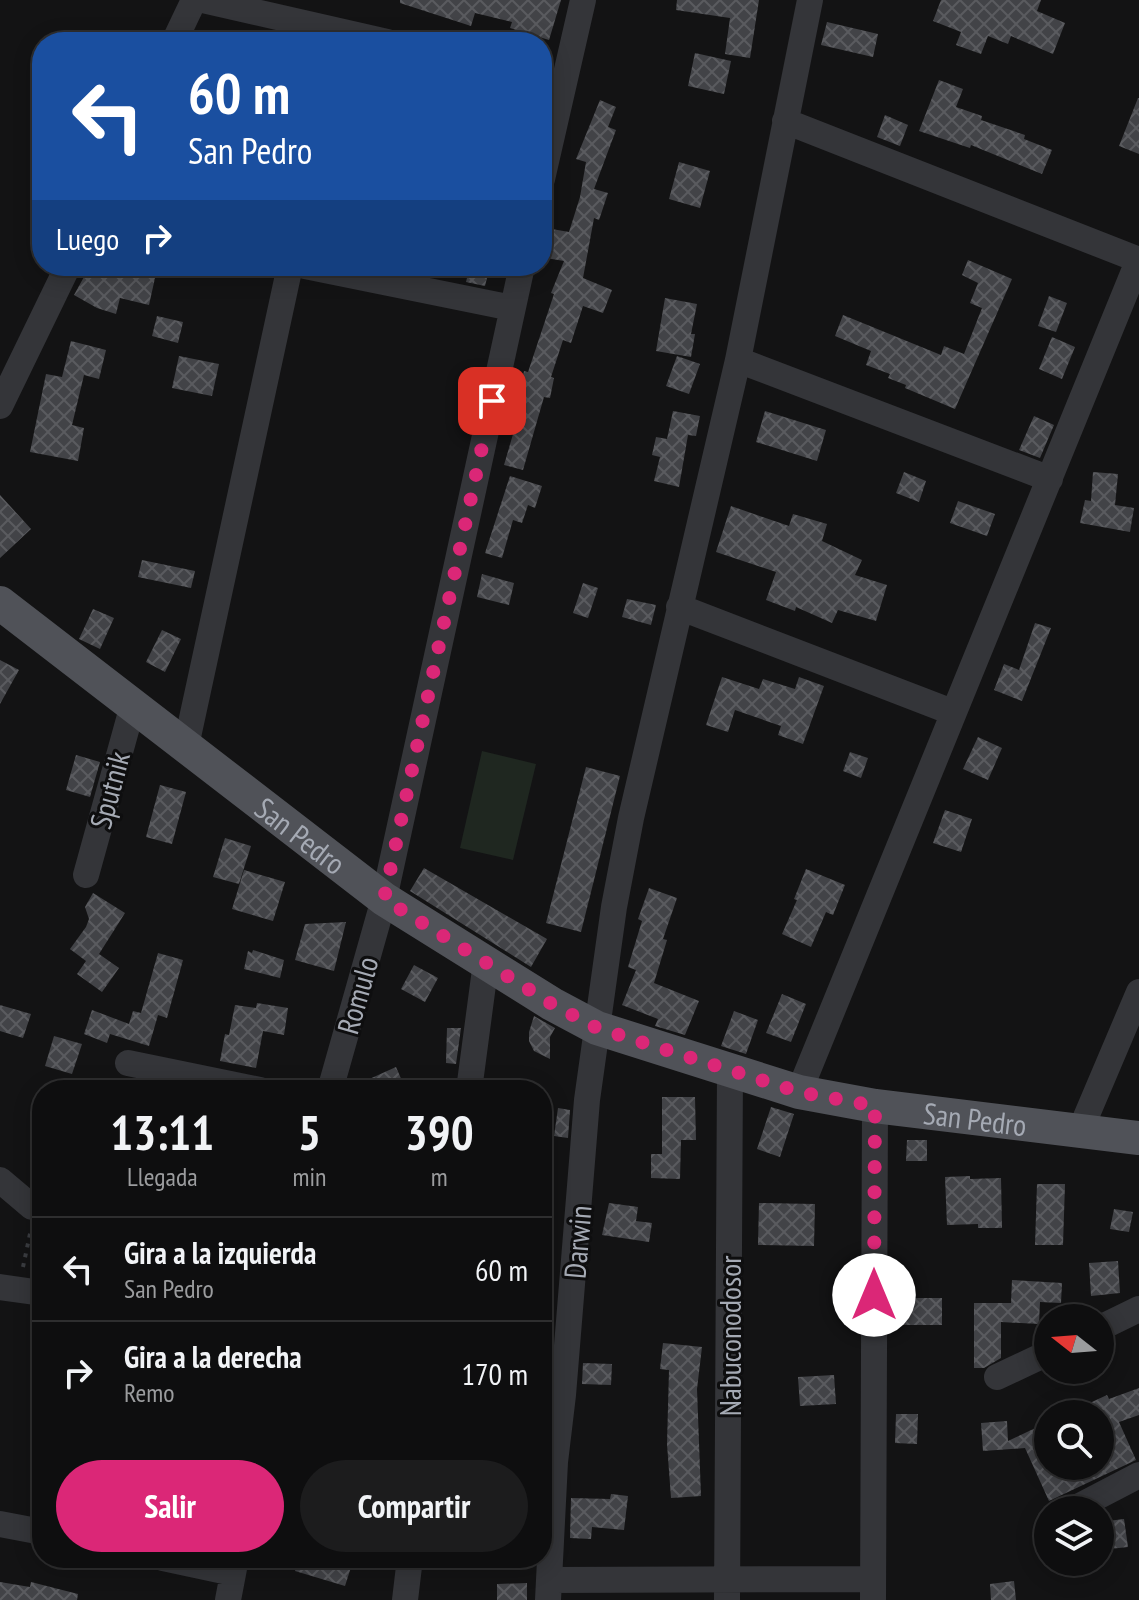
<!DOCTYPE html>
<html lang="es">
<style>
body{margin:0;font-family:"PT Sans Narrow",sans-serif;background:#1c1c1d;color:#f1f3f6;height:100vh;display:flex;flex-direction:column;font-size:30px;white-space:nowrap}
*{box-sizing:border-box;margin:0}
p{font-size:26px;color:#9b9c9e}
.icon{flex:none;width:44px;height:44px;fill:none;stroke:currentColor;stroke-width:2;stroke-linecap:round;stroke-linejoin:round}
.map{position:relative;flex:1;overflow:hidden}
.panel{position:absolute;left:32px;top:1080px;width:520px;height:488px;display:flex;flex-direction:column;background:#0e0e0f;border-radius:32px;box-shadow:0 4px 20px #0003,0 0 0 2px #2e2e2f}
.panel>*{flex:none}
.banner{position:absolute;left:32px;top:32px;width:520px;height:244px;border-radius:32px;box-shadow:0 4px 20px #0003,0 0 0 2px #2e2e2f;background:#1a4fa0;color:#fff;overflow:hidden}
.needle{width:52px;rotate:287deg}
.controls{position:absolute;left:1034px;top:1304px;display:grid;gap:16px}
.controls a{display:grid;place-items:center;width:80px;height:80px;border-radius:50%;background:#0e0e0f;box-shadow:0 4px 20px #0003,0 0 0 2px #2e2e2f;font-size:40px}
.pin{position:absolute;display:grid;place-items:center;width:68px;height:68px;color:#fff;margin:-34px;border-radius:16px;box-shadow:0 4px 12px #0006}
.me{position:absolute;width:88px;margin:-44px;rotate:0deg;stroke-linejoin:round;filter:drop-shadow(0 0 6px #0008)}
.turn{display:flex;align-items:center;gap:28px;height:168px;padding:0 24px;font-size:36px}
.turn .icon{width:104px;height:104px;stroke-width:2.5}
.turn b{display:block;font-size:56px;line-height:68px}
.then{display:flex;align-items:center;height:76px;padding:0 24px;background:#0003;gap:16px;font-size:30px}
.eta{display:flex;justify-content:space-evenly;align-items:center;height:136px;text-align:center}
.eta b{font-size:48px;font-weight:700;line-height:56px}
.action{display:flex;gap:16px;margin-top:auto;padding:16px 24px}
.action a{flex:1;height:92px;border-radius:48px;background:#db2777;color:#fff;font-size:32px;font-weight:700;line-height:92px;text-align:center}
.action a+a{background:#1c1c1d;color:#f1f3f6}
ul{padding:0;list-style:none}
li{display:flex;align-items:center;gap:24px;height:104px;padding:0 24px;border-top:2px solid #2e2e2f}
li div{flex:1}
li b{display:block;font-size:30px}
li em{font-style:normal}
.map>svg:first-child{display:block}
</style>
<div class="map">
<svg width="1139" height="1600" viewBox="0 0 1139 1600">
<defs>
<pattern id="building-cross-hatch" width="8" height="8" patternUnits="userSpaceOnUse" patternTransform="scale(2)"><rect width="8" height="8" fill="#424347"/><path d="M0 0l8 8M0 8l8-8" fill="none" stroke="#5a5b5f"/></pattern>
</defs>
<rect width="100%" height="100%" fill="#131314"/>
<path fill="#1f2720" d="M482,751L536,764L513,860L460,848Z"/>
<path fill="url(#building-cross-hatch)" d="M400,0H561L549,40L510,28L512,22L475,13L471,26L400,3Z
M677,0H759L750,58L725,54L730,18L676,10Z
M941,0H1041L1037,11L1065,23L1053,54L1011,36L1008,44L988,36L981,54L956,45L961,32L933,21Z
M827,22L878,34L873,57L821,45Z
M695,53L731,61L724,94L688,86Z
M939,80L963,89L956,107L982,116L981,120L1025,135L1024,139L1052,150L1042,174L971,145L970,148L919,131Z
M1138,98H1139V154L1119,146Z
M600,100L616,107L608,127L616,130L594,189L608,193L599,220L594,218L583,278L612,290L603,313L583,306L571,343L563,340L551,377L554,378L550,398L544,397L523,470L504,465L525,393L520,391L524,371L528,372L554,294L551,293L564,261L546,258L552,229L569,232L580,197L586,162L576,159Z
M885,115L908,125L900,146L877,137Z
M679,162L710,171L700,208L669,199Z
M968,260L1012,279L955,409L905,388L906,385L888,378L890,374L866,365L871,351L835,336L843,315L941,355L944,346L964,354L982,308L970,303L978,283L962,275Z
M90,266H108L155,278L149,305L120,298L116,314L97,308L74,295Z
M470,266H490L485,286L466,282Z
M1049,296L1067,303L1056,332L1038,326Z
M665,298L697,304L691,334H695L691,357L656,351Z
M157,316L183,322L178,343L152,336Z
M1052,337L1075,347L1062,379L1039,369Z
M71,341L106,350L99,379L84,375L72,425L84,428L78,461L30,452L46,374L62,377Z
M179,356L219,364L212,396L172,388Z
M677,356L700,364L689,394L666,386Z
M673,411L700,416L696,436L688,435L679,487L654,481L660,457L652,455L656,437L667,439Z
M765,411L826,430L817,461L756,442Z
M1034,416L1054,425L1040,458L1019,450Z
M904,472L926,481L919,502L896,493Z
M1093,472L1118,474L1115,505L1134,508L1130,532L1080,523L1085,500L1091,501Z
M510,476L542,486L535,508L528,505L522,523L513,520L502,558L485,553Z
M0,495L31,529L0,558Z
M958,501L995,514L987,536L950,523Z
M731,506L789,526L793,514L827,524L822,541L862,560L855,575L887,585L876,621L838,610L832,623L796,607L795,611L766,600L776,572L716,552Z
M142,560L195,571L191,588L138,577Z
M482,574L514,583L509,605L477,597Z
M583,583L598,588L588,618L573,613Z
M627,599L656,605L651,625L622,617Z
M93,609L114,618L100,649L79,639Z
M1035,623L1051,628L1022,701L994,690L1004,664L1019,670Z
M162,630L181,639L165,672L146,662Z
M0,660L19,670L0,704Z
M722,677L759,689L763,679L795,689L799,677L824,686L803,744L778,735L781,726L735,710L728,732L706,725Z
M978,737L1002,748L988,780L963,769Z
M850,752L868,758L861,778L843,771Z
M76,755L100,762L90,797L66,790Z
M586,767L620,776L581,932L546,923Z
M160,785L186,792L172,844L146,837Z
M945,810L972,819L961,852L933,843Z
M225,838L251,846L239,884L213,877Z
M424,868L547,939L531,967L410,891Z
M806,869L845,885L833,915L826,912L811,947L782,934L797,900L794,899Z
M244,870L285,882L273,921L232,909Z
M649,888L677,898L663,939L667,940L654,983L699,1001L685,1035L655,1026L658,1019L622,1005L636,970L628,967L642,921L638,919Z
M93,893L125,913L99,954L119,968L102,992L77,974L86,961L70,949L86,927L89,919L85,907Z
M346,922L334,971L295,960L305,924Z
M253,950L284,960L280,978L244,969L248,951L252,953Z
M158,953L183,960L167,1018L158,1015L149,1046L110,1034L107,1043L84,1034L92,1010L129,1024L133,1011L141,1013Z
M414,965L438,978L425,1002L401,989Z
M782,994L806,1004L791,1042L766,1033Z
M257,1003L288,1008L284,1035L263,1031L256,1068L220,1061L225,1034L229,1035L235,1005L256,1008Z
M0,1005L31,1014L23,1038L0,1031Z
M734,1011L758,1020L746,1054L721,1046Z
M534,1016L555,1028L550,1037V1059L534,1051L529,1041V1032Z
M447,1028H461L456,1064L446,1063Z
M54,1036L82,1044L72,1074L45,1066Z
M396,1067L406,1090H347V1089Z
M662,1097H695L696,1140H681L680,1179L651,1178V1154H662Z
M771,1107L794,1114L780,1157L757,1149Z
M558,1108L570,1110L568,1138L554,1136Z
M907,1140H927V1161H906Z
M970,1176V1179L1001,1178L1002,1228H978V1224L947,1225L945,1177Z
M1037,1184H1065L1063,1245H1035Z
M609,1203L638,1207L636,1221L652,1223L649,1242L602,1235Z
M759,1203L815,1204L814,1246L758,1245Z
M1114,1209L1133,1212L1129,1232L1110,1229Z
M1118,1261L1120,1293L1091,1296L1089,1263Z
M1012,1280L1062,1283L1061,1303L1040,1302L1039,1324L1001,1322V1358L984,1368H974V1303H1011Z
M895,1298H942V1325H895Z
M663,1343L702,1347L697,1389L701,1496L671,1498L667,1444L669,1370L660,1369Z
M583,1363L612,1364L611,1385L582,1384Z
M834,1375L836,1404L800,1406L798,1377Z
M1139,1388V1415L1119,1422L1136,1460L1049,1501L1025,1448L983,1451L981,1423L1007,1421L1008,1441L1048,1422V1466H1100V1414H1066L1107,1395L1109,1399Z
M896,1414H918L917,1444L895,1443Z
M611,1494L628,1496L624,1530L592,1527L591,1539L570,1538L571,1498L610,1499Z
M1124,1519L1128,1547L1100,1550V1522Z
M299,1558H354L345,1586L295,1571Z
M1014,1581L1016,1600H991L990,1584Z
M0,1582L30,1587L31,1582L78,1594L77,1600H0Z
M527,1583V1600H497V1584Z"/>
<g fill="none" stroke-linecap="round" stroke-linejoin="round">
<path stroke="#3a3c40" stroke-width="4" stroke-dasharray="4 6" stroke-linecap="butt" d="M23,1267L31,1229"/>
<path stroke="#343539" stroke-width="26" d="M203,0L387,42
M174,42L194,0
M785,121L1139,260
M542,179L583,0
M305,266L512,308
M738,360L1050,479
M0,406L68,266
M679,607L952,712
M186,746L290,266
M86,875L133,705
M128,1063L260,1090
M330,1090L384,899L522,266
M469,1090L486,962
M799,1092L1139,259
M1080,1131L1139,992
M0,1180L32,1207
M0,1287L42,1293
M1100,1328L1139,1309
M997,1377L1048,1353
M1072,1510L1139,1475
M0,1524L42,1532
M163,1558L233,1573
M549,1580L873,1579
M228,1600L236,1558
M405,1600L410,1558
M548,1600L555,1462L563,1395L587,1100L614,907L631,818L738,360L810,0
M727,1600L730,1072
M873,1600L875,1106"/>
<path stroke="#505258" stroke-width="34" id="s1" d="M0,603L384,899L552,1004L597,1028L799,1092L875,1106L1139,1138"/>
</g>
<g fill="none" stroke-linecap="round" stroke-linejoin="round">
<path stroke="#db2777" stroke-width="14" stroke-dasharray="0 25.2" d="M492,401L384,899L552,1004L597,1028L799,1092L875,1106L874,1295"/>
</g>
<g text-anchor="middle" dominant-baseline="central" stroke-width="6" stroke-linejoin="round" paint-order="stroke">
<g font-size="30" fill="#a5aab4" stroke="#0e0e0f">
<text transform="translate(109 790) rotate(-75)">Sputnik</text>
<text stroke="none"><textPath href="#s1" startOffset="380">San Pedro</textPath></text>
<text transform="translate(357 995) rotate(-74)">Romulo</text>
<text stroke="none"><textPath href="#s1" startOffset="1124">San Pedro</textPath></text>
<text transform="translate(577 1242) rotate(-85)">Darwin</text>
<text transform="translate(729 1336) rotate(-90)">Nabuconodosor</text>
</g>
</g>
</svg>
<div class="controls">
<a><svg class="needle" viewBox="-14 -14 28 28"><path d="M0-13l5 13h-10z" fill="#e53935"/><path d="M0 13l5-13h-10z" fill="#9b9c9e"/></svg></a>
<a><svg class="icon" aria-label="search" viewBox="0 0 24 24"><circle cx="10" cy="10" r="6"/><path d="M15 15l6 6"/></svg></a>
<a><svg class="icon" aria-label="layers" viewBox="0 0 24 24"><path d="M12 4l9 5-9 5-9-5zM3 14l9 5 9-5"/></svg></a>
</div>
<div class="pin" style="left:492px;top:401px;background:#d93025"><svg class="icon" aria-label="arrive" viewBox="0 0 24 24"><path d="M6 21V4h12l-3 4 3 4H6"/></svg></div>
<svg class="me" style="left:874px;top:1295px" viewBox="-20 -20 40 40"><circle r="19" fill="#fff"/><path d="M0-13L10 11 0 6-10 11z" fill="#db2777"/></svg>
<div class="banner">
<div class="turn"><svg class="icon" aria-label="left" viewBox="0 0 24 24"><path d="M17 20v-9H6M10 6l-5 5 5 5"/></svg><div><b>60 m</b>San Pedro</div></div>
<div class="then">Luego<svg class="icon" aria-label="right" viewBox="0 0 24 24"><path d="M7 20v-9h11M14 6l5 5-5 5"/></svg></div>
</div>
<section class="panel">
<div class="eta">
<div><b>13:11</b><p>Llegada</p></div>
<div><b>5</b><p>min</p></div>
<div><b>390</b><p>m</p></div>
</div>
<ul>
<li><svg class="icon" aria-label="left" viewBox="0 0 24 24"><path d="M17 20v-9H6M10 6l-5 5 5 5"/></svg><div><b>Gira a la izquierda</b><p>San Pedro</p></div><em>60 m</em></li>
<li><svg class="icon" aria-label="right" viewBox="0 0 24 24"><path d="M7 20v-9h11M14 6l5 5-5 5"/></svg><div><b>Gira a la derecha</b><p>Remo</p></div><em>170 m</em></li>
</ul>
<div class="action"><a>Salir</a><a>Compartir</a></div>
</section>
</div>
